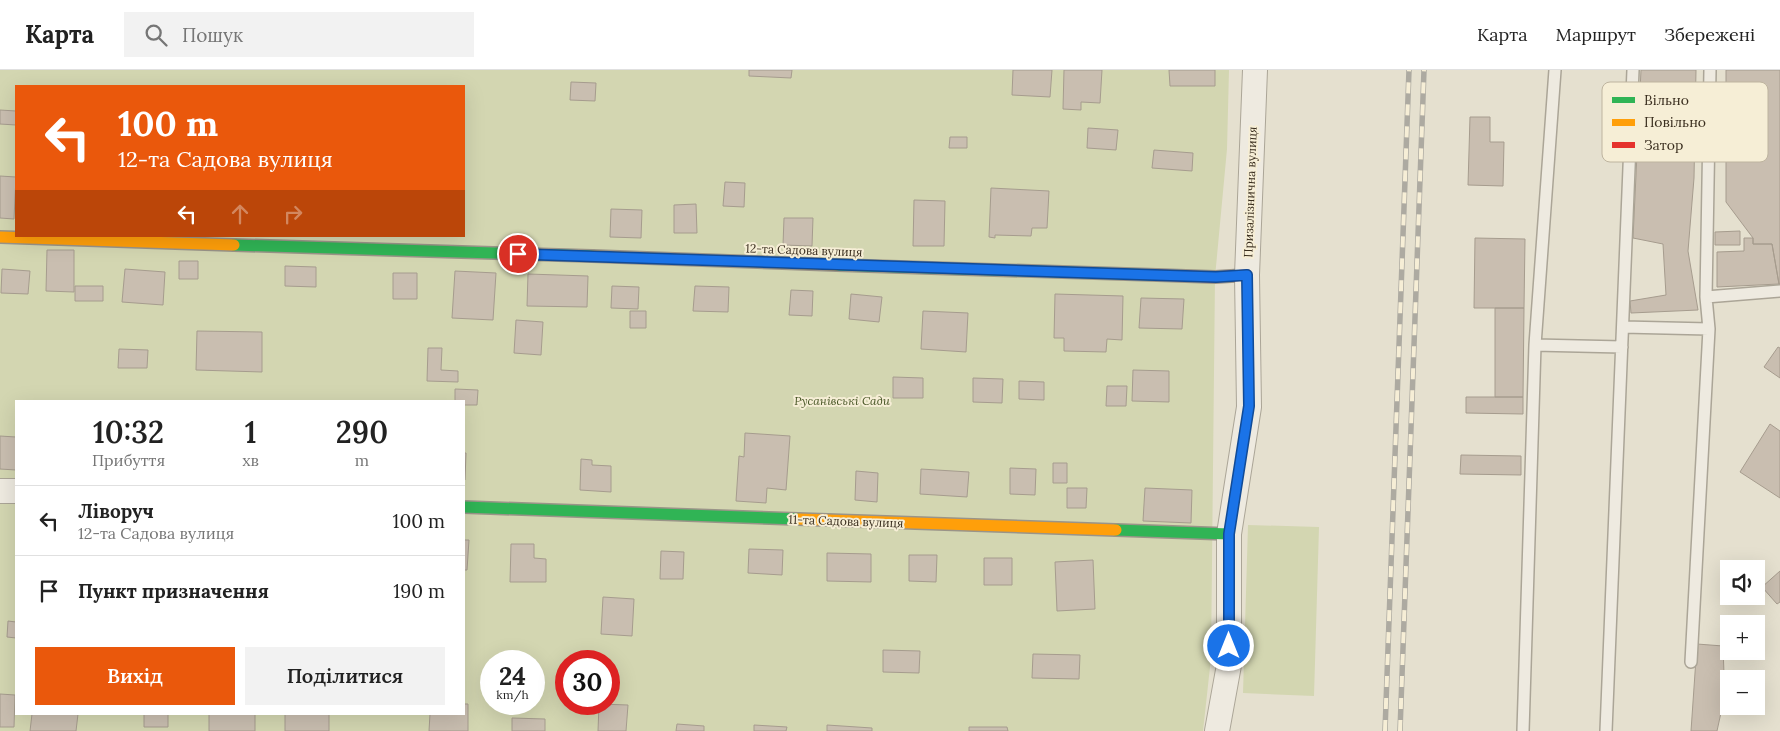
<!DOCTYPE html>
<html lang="uk">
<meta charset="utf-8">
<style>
body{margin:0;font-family:Lora,serif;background:#f2f2f2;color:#222;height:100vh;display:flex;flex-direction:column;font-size:19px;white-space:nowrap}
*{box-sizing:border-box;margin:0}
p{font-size:16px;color:#767676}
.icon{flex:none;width:28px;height:28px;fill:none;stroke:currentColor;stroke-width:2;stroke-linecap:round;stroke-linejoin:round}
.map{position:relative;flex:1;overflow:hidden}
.sheet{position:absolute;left:15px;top:330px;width:450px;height:315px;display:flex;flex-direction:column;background:#fff;border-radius:0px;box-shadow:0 5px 20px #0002}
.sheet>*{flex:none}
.banner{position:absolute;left:15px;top:15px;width:450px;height:152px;border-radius:0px;box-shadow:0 5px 20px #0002;background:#ea580c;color:#fff;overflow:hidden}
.tools{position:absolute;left:1720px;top:490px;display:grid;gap:10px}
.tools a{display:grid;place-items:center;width:45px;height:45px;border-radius:0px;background:#fff;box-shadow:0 5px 20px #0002;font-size:25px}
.speed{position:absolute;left:480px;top:580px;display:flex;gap:10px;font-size:25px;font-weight:700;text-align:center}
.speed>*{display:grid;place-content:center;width:65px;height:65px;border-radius:50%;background:#fff;box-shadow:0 5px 20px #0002;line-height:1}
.speed small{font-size:12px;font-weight:400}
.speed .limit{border:8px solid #d22;background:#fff;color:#111}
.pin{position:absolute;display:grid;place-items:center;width:42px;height:42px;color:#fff;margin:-21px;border:2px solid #fff;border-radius:50%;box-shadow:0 1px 5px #0007}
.me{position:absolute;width:55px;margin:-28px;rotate:0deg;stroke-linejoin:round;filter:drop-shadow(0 0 4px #0008)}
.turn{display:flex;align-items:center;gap:18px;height:105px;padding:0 20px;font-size:22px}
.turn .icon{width:65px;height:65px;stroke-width:2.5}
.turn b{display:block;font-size:35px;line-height:42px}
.lanes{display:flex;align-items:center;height:48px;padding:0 20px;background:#0003;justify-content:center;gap:25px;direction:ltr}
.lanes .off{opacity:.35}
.eta{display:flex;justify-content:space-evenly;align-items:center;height:85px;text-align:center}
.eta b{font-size:30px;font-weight:600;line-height:35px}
.action{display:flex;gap:10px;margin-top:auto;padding:10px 20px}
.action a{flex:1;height:58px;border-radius:0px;background:#ea580c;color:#fff;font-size:20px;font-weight:600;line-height:58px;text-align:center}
.action a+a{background:#f2f2f2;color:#222}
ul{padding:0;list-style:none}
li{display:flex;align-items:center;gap:15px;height:70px;padding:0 20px;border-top:1px solid #e0e0e0}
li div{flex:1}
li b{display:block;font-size:19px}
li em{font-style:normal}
header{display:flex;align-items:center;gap:30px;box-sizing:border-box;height:70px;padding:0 25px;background:#fff;border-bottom:1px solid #e0e0e0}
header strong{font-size:24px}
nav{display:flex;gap:28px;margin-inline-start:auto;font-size:18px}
.search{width:350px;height:45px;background:#f2f2f2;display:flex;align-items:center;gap:12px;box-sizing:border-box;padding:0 18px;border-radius:0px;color:#767676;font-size:19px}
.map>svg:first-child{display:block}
</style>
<header>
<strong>Карта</strong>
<div class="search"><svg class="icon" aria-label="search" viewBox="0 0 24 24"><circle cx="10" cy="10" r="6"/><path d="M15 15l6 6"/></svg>Пошук</div>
<nav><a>Карта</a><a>Маршрут</a><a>Збережені</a></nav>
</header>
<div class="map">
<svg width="1780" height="661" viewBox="0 0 1780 661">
<rect width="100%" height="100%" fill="#e5e0cf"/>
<path fill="#d3d6b1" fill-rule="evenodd" d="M0,0H1229L1227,79L1215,207L1211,588L1203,661H0ZM16,16H464V166H16ZM16,331H464V644H16ZM491,591H534V634H491ZM566,591H609V634H566Z
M1248,455L1319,457L1314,626L1243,623Z"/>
<path fill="#c9beb0" stroke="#a69c8e" d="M749,0H792L791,8L749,6Z
M1013,0H1052L1050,27L1012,25Z
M1064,0H1102L1100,33L1081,32V40L1063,39Z
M1169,0H1215V16H1170Z
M1641,0H1696L1694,108L1688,181L1698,240L1631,243L1630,231L1666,225L1663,174L1633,168Z
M1726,0H1780V214H1779L1772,174H1753V168L1726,132Z
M571,12L596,13L595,31L570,30Z
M0,40L16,41V55L0,54Z
M1470,47H1490V72H1504L1503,116L1468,115Z
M1088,58L1118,60L1116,80L1087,78Z
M950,67H967V78H949Z
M1154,80L1193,83L1192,101L1152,98Z
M0,106L16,107L14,149L0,148Z
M725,112L745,113L744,137L723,136Z
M991,118L1049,121L1047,158H1032L1031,166L995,165V168L989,167Z
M914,130L945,131L944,176H913Z
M696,134L697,163H674V135Z
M611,139L642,140L641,168L610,167Z
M784,148H813L812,176L783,175Z
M1740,161V175H1715V162Z
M1475,168L1525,169L1524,238H1474Z
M1744,168H1753V174H1772L1779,214L1717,217V182L1744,181Z
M47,180H74V222L46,221Z
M179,191H198V209H179Z
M285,196L316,197V217L285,216Z
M2,199L30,201L28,224L1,223Z
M125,199L165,202L163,235L122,232Z
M455,201L496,203L493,250L452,248Z
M393,203H417V229H393Z
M528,204L588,206L587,237L527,236Z
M75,216H103V231H75Z
M612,216L639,217L638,239L611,238Z
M695,216L729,217L728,242L693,241Z
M791,220L813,221L812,246L789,245Z
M851,224L882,227L879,252L849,249Z
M1055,224L1123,226L1122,270L1107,269L1106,282L1064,281V268H1054Z
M1141,228L1184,229L1182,259L1139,258Z
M1495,238H1524L1523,327H1495Z
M630,241H646V258H630Z
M923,241L968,243L966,282L921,279Z
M516,250L543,252L541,285L514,283Z
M197,261L262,262V302L196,300Z
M1778,277L1780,278V308L1764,297Z
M428,278H442L441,300L458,301V312L427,311Z
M119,279L148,280L147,298H118Z
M1133,300L1169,301V332L1132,331Z
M893,307L923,308V328H893Z
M973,308L1003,309L1002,333L973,332Z
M1019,311L1044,312V330L1019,329Z
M1107,316H1127L1126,336H1106Z
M455,319L478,320L477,335H464V331H455Z
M1466,327H1523V344L1466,343Z
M1770,354L1780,361V428L1740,402Z
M745,363L790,366L786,420L767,418L766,433L736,431L739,386L744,387Z
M0,366L16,367V400L0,399Z
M464,383H466L465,410H464Z
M1461,385L1521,386V405L1460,404Z
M581,389L592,390V395L611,396V422L580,420Z
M1053,393H1067V413H1053Z
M1010,398L1036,399L1035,425L1010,424Z
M921,399L969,402L967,427L920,424Z
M856,401L878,403L877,432L855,430Z
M1067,418H1087L1086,438H1067Z
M1145,418L1192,420L1191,453L1143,451Z
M464,470H469L467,500H464Z
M511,474H534V488L546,489V512H510Z
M749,479L783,480L782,505L748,503Z
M661,481L684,482L683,509H660Z
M827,483L871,484V512L827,511Z
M909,485H937L936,512L909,511Z
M984,488H1012V515H984Z
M1093,490L1095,539L1057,541L1055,492Z
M1780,501V532L1777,534L1762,517Z
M1726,503H1729V520H1725Z
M603,527L634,529L632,566L601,564Z
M8,551L16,552V568L7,567Z
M1697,574L1723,576L1724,604H1728L1726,638H1722L1717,661H1691Z
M883,580L920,581L919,603L883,602Z
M1033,584L1080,585L1079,609L1032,608Z
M0,624L15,625L14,657H0Z
M464,634H468V661H429L430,644H464Z
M599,634L628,635L626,661H598Z
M32,644H78L76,661H30Z
M144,644H168V657H144Z
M209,644H255V661H209Z
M285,644H329V661H285Z
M512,648L545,649V661H512Z
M677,654L704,656V661H676Z
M754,655L787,657L786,661H754Z
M827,655L872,658V661H827Z
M969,657H1007L1008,661H969Z"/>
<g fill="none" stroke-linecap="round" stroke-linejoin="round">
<g stroke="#aba597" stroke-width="14">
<path id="lane" d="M1706,227L1780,221
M1623,257L1709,259
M1535,275L1622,277
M1691,592L1709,259L1706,227L1710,0
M1523,661L1535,275L1555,0
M1606,661L1633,0"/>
</g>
<g stroke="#aba597" stroke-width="26">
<path id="street" d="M0,421H16
M1217,661L1229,595V464L1249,337L1247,205L1255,0"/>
</g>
<g stroke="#9a9488" stroke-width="14">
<path id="fast" d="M234,175L592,186
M837,195L1157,205
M464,437L798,449
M1116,460L1229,464"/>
</g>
<g stroke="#9a9488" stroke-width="14">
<path id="slow" d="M0,167L234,175
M592,186L837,195
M798,449L1116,460"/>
</g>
<g stroke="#9a9488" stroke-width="14">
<path id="jam" d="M1157,205L1215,207L1247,205"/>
</g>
<use href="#lane" stroke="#eeeae0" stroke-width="11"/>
<use href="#street" stroke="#eeeae0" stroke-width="24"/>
<use href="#fast" stroke="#30b455" stroke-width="11"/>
<use href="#slow" stroke="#ff9f0a" stroke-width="11"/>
<use href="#jam" stroke="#e5322d" stroke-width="11"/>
<g stroke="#adaaa1" stroke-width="5.5">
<path id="rail" d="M1385,661L1409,0
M1400,661L1424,0"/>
</g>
<use href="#rail" stroke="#f6eed6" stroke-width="4" stroke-dasharray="11" stroke-linecap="butt"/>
</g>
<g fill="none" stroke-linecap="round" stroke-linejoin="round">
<g stroke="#114b97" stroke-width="12">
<path id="route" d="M518,184L1216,207L1247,205L1249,336L1229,464V576"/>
</g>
<use href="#route" stroke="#1a73e8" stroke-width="9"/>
</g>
<g text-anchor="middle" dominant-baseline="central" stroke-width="4" stroke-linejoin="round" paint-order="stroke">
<g font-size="12" fill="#3a2e1f" stroke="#f6eed6">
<text transform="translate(1250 122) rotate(-88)">Призалізнична вулиця</text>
<text transform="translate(804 180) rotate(2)">12-та Садова вулиця</text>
<text transform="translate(846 451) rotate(2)">11-та Садова вулиця</text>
</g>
<g font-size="12" font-style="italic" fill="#485626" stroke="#f6eed6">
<text x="842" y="330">Русанівські Сади</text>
</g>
</g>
<rect x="1602" y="12" width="166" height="80" rx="8" fill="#f6eed6" stroke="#beb49f" stroke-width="1"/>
<rect x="1612" y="27" width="23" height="6" fill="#30b455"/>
<rect x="1612" y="49" width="23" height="7" fill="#ff9f0a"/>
<rect x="1612" y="72" width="23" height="6" fill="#e5322d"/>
<g font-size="14" fill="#3a2e1f">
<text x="1644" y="35">Вільно</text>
<text x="1644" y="57">Повільно</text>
<text x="1644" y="80">Затор</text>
</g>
</svg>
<div class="tools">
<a><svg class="icon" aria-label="sound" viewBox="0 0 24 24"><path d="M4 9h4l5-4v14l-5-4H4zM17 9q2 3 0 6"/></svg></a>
<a>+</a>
<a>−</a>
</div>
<div class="speed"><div>24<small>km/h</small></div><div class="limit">30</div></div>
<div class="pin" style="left:518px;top:184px;background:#d93025"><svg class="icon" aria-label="arrive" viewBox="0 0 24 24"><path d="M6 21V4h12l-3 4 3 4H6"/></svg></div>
<svg class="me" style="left:1229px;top:576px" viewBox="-20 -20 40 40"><circle r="17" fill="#1a73e8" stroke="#fff" stroke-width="3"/><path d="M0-11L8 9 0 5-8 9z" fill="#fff"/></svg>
<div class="banner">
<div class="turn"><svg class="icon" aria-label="left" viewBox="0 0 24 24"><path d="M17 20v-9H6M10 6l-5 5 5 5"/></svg><div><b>100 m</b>12-та Садова вулиця</div></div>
<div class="lanes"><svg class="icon" aria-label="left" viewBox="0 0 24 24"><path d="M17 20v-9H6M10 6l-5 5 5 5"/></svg><svg class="icon off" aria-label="ahead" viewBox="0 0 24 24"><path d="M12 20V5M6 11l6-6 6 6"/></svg><svg class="icon off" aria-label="right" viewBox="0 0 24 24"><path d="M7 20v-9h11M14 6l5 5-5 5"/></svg></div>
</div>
<section class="sheet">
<div class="eta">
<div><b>10:32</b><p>Прибуття</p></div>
<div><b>1</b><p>хв</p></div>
<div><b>290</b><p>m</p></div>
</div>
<ul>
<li><svg class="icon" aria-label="left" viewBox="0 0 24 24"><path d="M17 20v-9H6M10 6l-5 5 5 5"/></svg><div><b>Ліворуч</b><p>12-та Садова вулиця</p></div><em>100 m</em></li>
<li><svg class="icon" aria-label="arrive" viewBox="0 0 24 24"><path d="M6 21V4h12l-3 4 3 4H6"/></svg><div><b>Пункт призначення</b></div><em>190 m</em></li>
</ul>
<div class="action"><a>Вихід</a><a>Поділитися</a></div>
</section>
</div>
